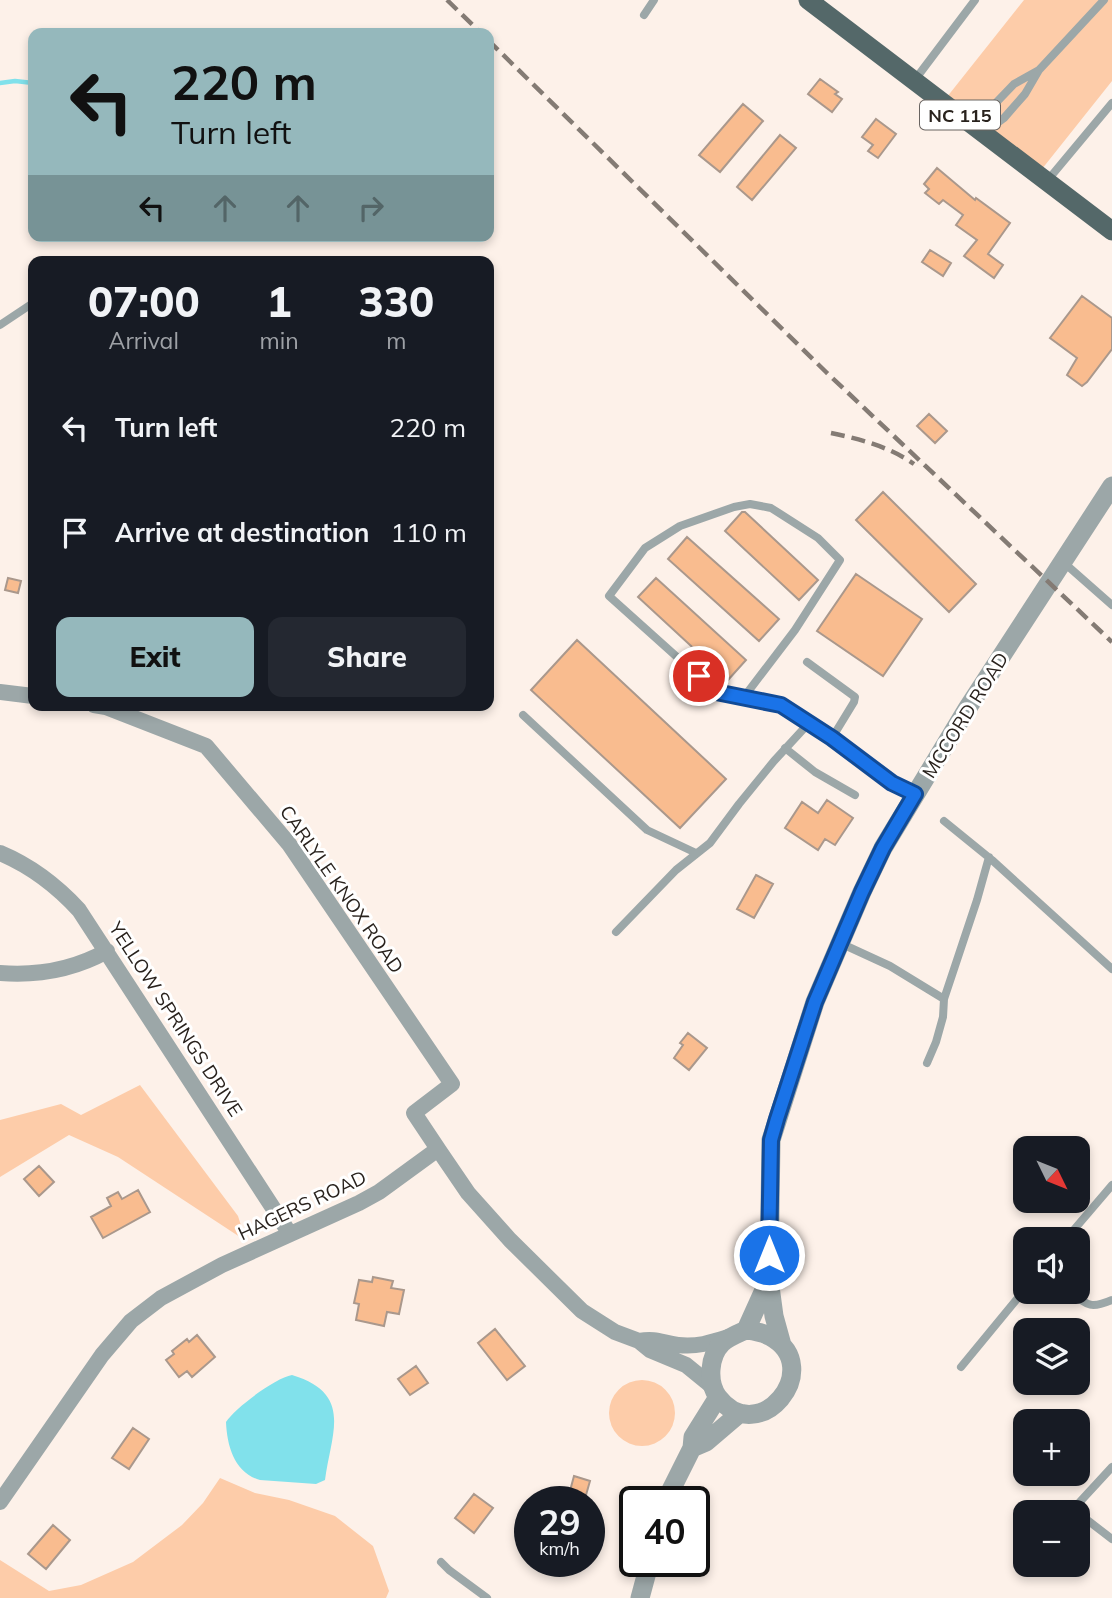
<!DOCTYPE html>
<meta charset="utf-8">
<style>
body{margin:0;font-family:Mulish,sans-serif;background:#242831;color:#f1f3f6;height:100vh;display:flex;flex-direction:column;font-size:26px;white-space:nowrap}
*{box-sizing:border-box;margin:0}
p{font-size:23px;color:#9ea1a6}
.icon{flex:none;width:38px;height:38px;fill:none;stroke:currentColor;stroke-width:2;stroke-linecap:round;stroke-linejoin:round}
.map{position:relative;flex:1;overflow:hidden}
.sheet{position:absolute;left:28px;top:256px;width:466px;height:455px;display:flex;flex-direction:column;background:#171b24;border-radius:14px;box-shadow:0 4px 10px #0003}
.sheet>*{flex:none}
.top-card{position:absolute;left:28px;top:28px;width:466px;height:214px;border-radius:14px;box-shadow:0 4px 10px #0003;background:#95b8bc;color:#111;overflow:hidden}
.needle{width:46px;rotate:133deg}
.controls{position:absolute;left:1013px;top:1136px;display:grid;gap:14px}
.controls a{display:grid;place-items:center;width:77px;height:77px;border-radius:14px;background:#171b24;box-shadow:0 4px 10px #0003;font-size:35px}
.speed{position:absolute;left:514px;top:1486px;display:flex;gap:14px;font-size:35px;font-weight:700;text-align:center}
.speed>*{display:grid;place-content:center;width:91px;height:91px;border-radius:50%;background:#171b24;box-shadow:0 4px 10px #0003;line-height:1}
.speed small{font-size:18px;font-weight:400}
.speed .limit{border:4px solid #111;border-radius:10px;background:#fff;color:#111}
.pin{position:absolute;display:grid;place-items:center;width:60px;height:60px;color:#fff;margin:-30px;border:4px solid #fff;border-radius:50%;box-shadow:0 2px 7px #0007}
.me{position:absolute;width:77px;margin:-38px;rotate:0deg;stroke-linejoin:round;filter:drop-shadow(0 0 5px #0008)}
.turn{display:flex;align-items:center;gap:24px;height:147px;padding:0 28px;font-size:32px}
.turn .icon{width:91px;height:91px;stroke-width:2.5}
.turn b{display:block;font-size:49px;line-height:60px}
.lanes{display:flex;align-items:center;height:66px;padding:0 28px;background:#0003;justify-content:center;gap:35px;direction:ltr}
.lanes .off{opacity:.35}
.eta{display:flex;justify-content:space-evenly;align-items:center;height:119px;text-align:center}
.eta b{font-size:42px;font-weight:800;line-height:49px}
.button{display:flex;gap:14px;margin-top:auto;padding:14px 28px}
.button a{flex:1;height:80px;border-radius:14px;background:#95b8bc;color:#111;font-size:28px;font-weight:800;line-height:80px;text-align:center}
.button a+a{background:#242831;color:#f1f3f6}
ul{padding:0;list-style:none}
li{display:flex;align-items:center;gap:21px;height:105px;padding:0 28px}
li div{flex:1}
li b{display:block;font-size:26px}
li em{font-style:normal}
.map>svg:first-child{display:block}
</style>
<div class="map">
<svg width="1112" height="1598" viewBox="0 0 1112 1598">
<rect width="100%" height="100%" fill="#fdf1e9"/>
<path fill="#fdcca9" d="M1024,0H1112V81L1038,174L943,102Z
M140,1085L238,1216L246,1241L118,1157L69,1135L0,1177V1120L61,1104L81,1115Z
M609 1413a33 33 0 1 1 66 0a33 33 0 1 1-66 0Z
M220,1478L255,1493L289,1500L335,1516L373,1546L389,1591L386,1598H0V1560L49,1591L81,1585L133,1562L182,1525L203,1503Z"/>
<path fill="#81e1eb" d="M292,1375C354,1394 331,1433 325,1480L316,1484L260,1480C235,1473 227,1447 226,1422C235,1408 275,1378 292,1375Z"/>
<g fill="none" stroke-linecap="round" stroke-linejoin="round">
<path stroke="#81e1eb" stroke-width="4.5" d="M0,83L15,81L33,83"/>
</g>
<path fill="#f9bc8f" stroke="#aa988c" stroke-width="2" d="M820,79L838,92L835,94L842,99L832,112L808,94Z
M743,104L763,121L720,172L699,155Z
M876,119L896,134L878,158L868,151L873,145L862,137Z
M780,135L796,148L752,200L737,187Z
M937,168L975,200L976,198L1010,223L988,254L1003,265L994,278L964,256L977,240L956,225L963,215L943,200L939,204L925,193L929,189L924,184Z
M930,250L951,263L943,276L922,262Z
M1082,296L1112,318V349L1087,382L1082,386L1067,375L1077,358L1050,338Z
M929,414L947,431L935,443L917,426Z
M883,492L976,584L949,612L856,520Z
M742,512H745L818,580L799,600L725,531Z
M687,537L779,619L759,641L668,559Z
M856,574L922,619L883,676L817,631Z
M8,578L21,581L18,593L5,590Z
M656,578L746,660L728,680L638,597Z
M577,640L726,779L680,828L531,690Z
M827,800L853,818L835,845L825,839L818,850L785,828L802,802L818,813Z
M756,875L773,884L754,918L737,909Z
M688,1033L707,1048L689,1070L674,1058L683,1045L680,1043Z
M39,1166L54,1182L39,1196L24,1179Z
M138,1190L150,1212L103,1238L91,1217L111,1206L107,1198L118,1192L122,1199Z
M373,1277L393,1281L391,1288L404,1290L399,1314L387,1312L384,1326L356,1320L359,1304L354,1303L359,1280L372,1282Z
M495,1329L525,1366L507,1380L478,1343Z
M197,1335L215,1357L192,1377L187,1371L179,1377L166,1360L174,1354L172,1351L187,1339L189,1342Z
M416,1366L428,1383L410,1395L398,1379Z
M133,1428L149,1439L129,1469L112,1458Z
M574,1476L590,1481L584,1502H567Z
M474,1494L493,1508L474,1533L455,1518Z
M53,1525L70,1540L46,1569L28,1554Z"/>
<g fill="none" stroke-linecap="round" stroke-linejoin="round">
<path stroke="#9ca7a8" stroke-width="8" d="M644,15L654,0
M914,81L975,0
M985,132L1004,118L1025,94L1039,70L1104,0
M983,133L989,110L1014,84L1039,70
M1047,181L1112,103
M0,325L33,303
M1062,561L1112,605
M807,662L855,697L854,702L832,738
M744,697L795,630L840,560L818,538L771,508L750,504L734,507L680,526L645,548L609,596L716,692L781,705L832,738L892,783L915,794
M523,715L647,830L696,853
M785,748L815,772L855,795
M944,821L992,860L1112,969
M616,932L676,870L710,843L739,804L774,761L809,723
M840,943L890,966L944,999
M927,1063L936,1042L943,1017L944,999L977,900L989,857
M1066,1239L1112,1185
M1071,1292C1088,1306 1091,1309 1112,1300
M961,1367L1026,1288
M1112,1467L1077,1505L1082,1516L1112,1539
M441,1562L449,1570L487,1598"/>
<path stroke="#9ca7a8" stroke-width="16" d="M0,692L33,696
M94,705L106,707L206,746L289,844L452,1084L414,1113L438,1149
M0,853C31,866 56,885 79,910L290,1234
M0,973C38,976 73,970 107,951
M639,1341C657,1338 662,1343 678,1345C697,1347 710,1343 729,1337
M0,1502L102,1355L131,1321L161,1298L222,1265L359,1203L379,1192L438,1149L468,1193L510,1240L582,1311L615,1332L639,1341L650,1350L686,1365L713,1387"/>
<path stroke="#9ca7a8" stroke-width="19" d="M746,1330C754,1331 763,1332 771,1337C826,1368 759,1450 718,1397C707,1382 709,1356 722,1343C729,1337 737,1334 746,1330Z
M746,1330L769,1279
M782,1345L774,1316L769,1279L771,1140L815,1002L862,892L883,848L967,709L1112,486
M692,1448L706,1442L740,1413
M667,1502L669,1494L692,1448L693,1437L718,1397
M640,1598L650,1561"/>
<path stroke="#546869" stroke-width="19" d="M808,0L1112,231"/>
<path stroke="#847b74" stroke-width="4.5" stroke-dasharray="14 7" stroke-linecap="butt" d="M447,0L481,33
M488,40L826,372L1112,642
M831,433C860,439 890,447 914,464"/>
</g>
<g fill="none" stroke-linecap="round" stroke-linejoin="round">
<g stroke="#114b97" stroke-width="18">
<path id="route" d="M699,676L716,692L781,705L832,738L892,783L915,794L883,848L862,892L815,1002L777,1119L771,1140L769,1255"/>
</g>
<use href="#route" stroke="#1a73e8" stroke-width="12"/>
</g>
<g text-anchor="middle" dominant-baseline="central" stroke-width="6" stroke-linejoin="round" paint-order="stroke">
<rect fill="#fff" stroke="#696461" stroke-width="2" x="920" y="100.5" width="80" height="29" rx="5"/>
<g font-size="18" font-weight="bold" fill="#29221d">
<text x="960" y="115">NC 115</text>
</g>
<g font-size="19" fill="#29221d" stroke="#fff">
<text transform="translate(965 715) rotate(-58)">MCCORD ROAD</text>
<text transform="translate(342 889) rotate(55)">CARLYLE KNOX ROAD</text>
<text transform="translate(176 1019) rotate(57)">YELLOW SPRINGS DRIVE</text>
<text transform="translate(302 1205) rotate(-25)">HAGERS ROAD</text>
</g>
</g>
</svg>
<div class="controls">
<a><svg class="needle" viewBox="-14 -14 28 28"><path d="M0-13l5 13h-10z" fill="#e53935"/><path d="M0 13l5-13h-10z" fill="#9ea1a6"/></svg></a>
<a><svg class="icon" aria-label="sound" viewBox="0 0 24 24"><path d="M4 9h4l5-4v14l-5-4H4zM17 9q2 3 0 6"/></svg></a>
<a><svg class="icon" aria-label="layers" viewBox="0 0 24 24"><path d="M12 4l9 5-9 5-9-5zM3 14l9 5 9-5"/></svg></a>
<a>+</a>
<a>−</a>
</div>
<div class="speed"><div>29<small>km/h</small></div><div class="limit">40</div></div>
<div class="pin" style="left:699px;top:676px;background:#d93025"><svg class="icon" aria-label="arrive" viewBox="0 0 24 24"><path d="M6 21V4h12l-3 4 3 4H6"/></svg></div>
<svg class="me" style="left:769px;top:1255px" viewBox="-20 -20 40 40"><circle r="17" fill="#1a73e8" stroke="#fff" stroke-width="3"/><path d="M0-11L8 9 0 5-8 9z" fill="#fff"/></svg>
<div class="top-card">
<div class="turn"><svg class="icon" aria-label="left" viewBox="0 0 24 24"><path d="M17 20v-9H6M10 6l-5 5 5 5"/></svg><div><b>220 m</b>Turn left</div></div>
<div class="lanes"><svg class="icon" aria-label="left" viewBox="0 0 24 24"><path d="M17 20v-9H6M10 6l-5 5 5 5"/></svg><svg class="icon off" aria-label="ahead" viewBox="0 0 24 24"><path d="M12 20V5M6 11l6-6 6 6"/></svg><svg class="icon off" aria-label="ahead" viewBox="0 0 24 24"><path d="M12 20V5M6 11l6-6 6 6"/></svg><svg class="icon off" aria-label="right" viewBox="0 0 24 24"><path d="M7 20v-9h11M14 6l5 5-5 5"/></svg></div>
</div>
<section class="sheet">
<div class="eta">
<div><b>07:00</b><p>Arrival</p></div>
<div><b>1</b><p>min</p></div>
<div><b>330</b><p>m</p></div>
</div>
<ul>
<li><svg class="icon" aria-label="left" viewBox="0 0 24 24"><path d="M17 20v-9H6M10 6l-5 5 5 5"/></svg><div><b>Turn left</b></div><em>220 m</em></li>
<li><svg class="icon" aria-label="arrive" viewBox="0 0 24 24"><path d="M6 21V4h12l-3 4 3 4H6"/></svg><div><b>Arrive at destination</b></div><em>110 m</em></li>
</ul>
<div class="button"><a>Exit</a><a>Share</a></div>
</section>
</div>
